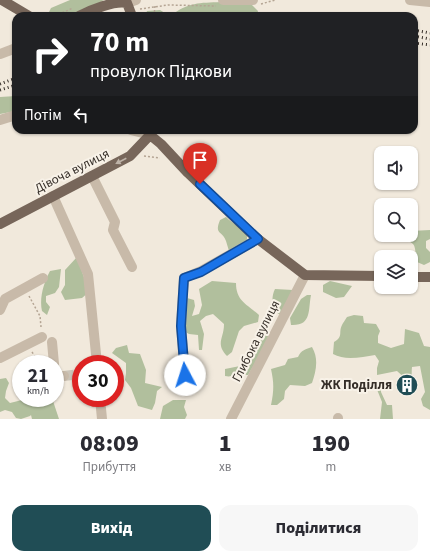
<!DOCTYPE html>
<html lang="uk">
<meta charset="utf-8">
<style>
body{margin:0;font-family:"Source Sans 3",sans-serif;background:#f7f7f7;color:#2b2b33;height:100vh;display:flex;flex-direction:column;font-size:15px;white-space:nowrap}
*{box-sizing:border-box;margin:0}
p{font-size:13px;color:#7c7c81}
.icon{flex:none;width:22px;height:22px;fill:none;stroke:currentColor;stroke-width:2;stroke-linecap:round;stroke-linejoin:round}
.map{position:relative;height:419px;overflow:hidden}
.panel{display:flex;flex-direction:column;background:#fff;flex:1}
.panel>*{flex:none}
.banner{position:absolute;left:12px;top:12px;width:406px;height:122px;border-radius:12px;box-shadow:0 1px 3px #0004;background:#202124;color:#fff;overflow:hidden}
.buttons{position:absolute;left:374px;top:146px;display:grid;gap:8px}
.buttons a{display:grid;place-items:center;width:44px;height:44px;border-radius:8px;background:#fff;box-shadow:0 1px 3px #0004;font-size:20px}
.speed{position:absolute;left:12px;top:355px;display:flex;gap:8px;font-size:20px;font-weight:700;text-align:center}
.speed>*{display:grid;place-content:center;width:52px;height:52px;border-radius:50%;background:#fff;box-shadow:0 1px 3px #0004;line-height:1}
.speed small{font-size:10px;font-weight:400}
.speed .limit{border:6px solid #d22;background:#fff;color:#111}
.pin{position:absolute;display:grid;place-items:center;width:34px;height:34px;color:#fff;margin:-41px -17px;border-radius:50% 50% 50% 0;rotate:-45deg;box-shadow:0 0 4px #0007}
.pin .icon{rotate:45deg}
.me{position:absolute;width:44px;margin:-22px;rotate:355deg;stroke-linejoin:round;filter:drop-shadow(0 0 3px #0008)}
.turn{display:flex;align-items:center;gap:14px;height:84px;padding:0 12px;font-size:18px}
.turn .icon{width:52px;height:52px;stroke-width:2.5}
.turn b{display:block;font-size:28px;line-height:34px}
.then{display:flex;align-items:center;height:38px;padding:0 12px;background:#0003;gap:8px;font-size:15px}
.eta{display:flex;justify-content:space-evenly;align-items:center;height:68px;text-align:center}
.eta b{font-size:24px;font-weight:800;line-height:28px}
.action{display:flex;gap:8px;margin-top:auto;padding:8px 12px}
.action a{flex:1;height:46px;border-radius:12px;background:#204d55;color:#fff;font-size:16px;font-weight:800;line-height:46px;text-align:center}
.action a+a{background:#f7f7f7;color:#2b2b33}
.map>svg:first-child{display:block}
</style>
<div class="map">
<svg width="430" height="419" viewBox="0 0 430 419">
<rect width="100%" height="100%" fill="#f1e9dc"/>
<path fill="#b1bf9d" d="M70,0H104C96,4 90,10 82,13C72,18 58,16 47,16L51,8Z
M221,2L252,5L258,11L257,16H145L147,11L160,10L170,16C189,2 199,3 221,2Z
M16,96V111L0,114V97Z
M226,217C233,224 240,227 247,233V240L229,251C228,248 227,244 226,241C222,230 214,235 220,220Z
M430,230V239L426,241V248L430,252V262L424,265L417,262C414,242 417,244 398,237L402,235H411V231Z
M77,257L89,292L82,298L65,300L61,292L65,285V270Z
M61,269L59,287L55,293L46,296V302L50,307L47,315L42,311C39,298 44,282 50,271Z
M212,281L236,283C236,301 247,304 259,315L258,322L244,326L239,331L232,352L227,356C215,343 224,339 224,324L213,314L206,316L200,321L204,334L202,350H199L198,335L189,334L184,331L187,298L194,300L195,306L192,316L199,314L202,305L199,289Z
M330,281L352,286L344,297L336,298L323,292V285Z
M275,289L293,290L284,316C272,314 270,299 275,289Z
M307,295H311C308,310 312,326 291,325L290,318L301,299Z
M354,315L363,316L364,323L376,324L380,331L378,336V343L391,348L404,344L405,329L419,333L424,346L430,347V410L423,406L421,399L425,392L420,366L412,367C411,375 413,380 410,387L408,381L397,371L377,375V368L379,361L375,355C362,357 345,361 333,354L334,342C344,336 338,333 342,325C343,323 345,320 347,317Z
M267,331L269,340L248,375C244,375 239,374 235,375C231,376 230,377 225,376V369L240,366L253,350L255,343L264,339Z
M127,345L129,353L140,354L146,370L145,383L162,387L157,391L155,403L152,410L138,406L131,388L125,380L126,373V363L112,353L116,348Z
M312,347C319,359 316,371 312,383L305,386L290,385L285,391L284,399L277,405H271C274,390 274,383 271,369L285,365L288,359L298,357C301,350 306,349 312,347Z
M6,378L9,383L6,391L5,398L10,403L22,400L21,398H52L59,419H32L31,415L30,416L21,419L16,418L12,412L5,410L0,412V379Z
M374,382L381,385V392L387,405H392L393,419H380L382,402Z
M173,400H186L184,407L187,415L185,419H160L163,406Z"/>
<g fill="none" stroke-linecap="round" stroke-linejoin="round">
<path stroke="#cbc4b8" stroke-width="10" stroke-dasharray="10 5" stroke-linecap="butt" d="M64,376L81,374"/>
<path stroke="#b4a493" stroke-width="1.5" stroke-dasharray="2 2" stroke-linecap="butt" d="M261,4L275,0
M140,9L168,5L216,6
M55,16L73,8
M154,16L155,6
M144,156L160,158
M29,296L40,316L41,327
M32,352L40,364"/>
<path stroke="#c8baa9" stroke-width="10" d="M223,0H253
M410,0L430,2
M127,3L136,0
M0,54L16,48
M0,120L16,115
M131,130L150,135
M92,176L115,222L113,230L132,267
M53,196L88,274L97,364
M0,310L5,299L43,278
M52,342L54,364
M0,358L42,337
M55,370L56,376H64
M185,375L181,326L184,278L201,271L258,239
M100,398L102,419
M231,419L305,275
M338,419V418"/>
<path stroke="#77665a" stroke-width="10" d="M2,0L29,16
M79,16C91,10 115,0 127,3L132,16
M149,130L150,135L161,144L188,173L254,236L305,275L381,276
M0,224L130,156L150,135
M411,277H430"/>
<path stroke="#352e28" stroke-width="3" stroke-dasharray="1 3" stroke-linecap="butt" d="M414,30L430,33
M414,36L430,39
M414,43L430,45
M0,84L16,78
M0,90L16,85"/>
</g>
<defs><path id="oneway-solid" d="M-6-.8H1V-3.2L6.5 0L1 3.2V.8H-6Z"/></defs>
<use fill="#beb3a8" href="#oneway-solid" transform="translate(121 161) rotate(153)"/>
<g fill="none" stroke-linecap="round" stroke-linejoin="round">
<g stroke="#114b97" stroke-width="10">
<path id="route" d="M185,375L181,326L184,278L201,272L258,239L200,184"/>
</g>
<use href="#route" stroke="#1a73e8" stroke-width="7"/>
</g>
<defs>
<g id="building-disc" transform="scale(1.15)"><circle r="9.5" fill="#204d55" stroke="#f8f2e8"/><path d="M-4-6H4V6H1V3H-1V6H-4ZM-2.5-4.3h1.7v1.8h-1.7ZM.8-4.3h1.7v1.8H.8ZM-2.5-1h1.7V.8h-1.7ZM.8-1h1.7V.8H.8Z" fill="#fff"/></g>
</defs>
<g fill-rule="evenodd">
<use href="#building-disc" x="407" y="385"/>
</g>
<g text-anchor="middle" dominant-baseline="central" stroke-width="4" stroke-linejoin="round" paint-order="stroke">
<g font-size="13" fill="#352e28" stroke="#f8f2e8">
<text transform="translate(72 171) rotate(-27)">Дівоча вулиця</text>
<text transform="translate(256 341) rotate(-63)">Глибока вулиця</text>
</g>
<g font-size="13" font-weight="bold" fill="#352e28" stroke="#f8f2e8" text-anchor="end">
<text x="392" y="385">ЖК Поділля</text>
</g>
</g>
</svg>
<div class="buttons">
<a><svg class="icon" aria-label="sound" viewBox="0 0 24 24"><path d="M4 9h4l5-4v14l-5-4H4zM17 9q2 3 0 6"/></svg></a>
<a><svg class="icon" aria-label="search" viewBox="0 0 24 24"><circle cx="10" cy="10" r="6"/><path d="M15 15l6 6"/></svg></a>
<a><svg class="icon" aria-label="layers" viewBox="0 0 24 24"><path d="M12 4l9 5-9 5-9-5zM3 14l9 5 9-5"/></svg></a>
</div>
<div class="speed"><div>21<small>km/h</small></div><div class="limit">30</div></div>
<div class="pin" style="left:200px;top:184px;background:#d93025"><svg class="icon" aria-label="arrive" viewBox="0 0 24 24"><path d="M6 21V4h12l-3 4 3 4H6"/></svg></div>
<svg class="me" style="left:185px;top:375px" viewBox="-20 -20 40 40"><circle r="19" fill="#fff"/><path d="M0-13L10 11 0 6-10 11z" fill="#1a73e8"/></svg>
<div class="banner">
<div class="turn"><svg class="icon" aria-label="right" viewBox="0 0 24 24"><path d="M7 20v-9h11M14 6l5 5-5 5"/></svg><div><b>70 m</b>провулок Підкови</div></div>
<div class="then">Потім<svg class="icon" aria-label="left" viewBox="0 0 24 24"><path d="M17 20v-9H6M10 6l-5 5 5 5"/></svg></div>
</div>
</div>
<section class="panel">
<div class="eta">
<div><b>08:09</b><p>Прибуття</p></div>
<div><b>1</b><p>хв</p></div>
<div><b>190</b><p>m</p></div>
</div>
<div class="action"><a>Вихід</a><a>Поділитися</a></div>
</section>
